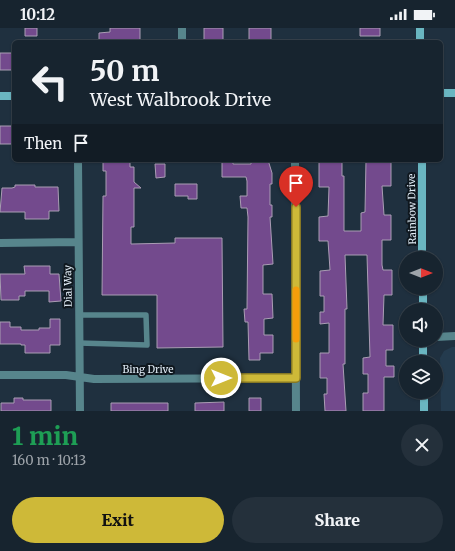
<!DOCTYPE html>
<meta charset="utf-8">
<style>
body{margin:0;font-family:Merriweather,serif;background:#24303b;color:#f1f3f6;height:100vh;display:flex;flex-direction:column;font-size:15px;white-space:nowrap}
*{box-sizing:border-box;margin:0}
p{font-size:13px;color:#9ea4aa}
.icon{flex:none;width:22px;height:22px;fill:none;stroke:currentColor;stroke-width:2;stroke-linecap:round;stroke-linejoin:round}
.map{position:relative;height:383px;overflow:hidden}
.sheet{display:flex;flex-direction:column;background:#17242f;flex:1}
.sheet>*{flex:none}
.banner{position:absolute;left:12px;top:12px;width:431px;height:122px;border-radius:6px;box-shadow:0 1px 3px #0004,0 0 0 1px #36414b;background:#17242f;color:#f1f3f6;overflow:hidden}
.needle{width:26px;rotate:90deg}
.fabs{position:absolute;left:399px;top:223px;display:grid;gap:8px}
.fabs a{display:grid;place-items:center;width:44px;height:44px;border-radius:50%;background:#17242f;box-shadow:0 1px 3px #0004,0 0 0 1px #36414b;font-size:20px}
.pin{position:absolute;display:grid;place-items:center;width:34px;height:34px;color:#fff;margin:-41px -17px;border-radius:50% 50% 50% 0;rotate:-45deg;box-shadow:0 0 4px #0007}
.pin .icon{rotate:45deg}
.me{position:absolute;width:44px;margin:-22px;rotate:90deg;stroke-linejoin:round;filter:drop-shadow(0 0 3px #0008)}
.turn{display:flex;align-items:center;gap:14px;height:84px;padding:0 12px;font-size:18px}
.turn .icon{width:52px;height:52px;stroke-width:2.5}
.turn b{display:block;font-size:28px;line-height:34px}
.then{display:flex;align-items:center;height:38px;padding:0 12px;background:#0003;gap:8px;font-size:15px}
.round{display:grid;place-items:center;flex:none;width:42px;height:42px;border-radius:21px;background:#24303b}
.headline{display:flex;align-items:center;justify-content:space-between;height:68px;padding:0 12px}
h1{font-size:24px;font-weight:800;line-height:30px;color:#1e9e55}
.action{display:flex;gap:8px;margin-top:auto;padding:8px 12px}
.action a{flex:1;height:46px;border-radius:24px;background:#ceb938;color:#111;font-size:16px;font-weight:800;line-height:46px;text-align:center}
.action a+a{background:#24303b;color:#f1f3f6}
.status{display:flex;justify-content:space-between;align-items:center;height:28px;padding:0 20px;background:#17242f;direction:ltr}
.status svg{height:11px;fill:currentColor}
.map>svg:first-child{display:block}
</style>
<div class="status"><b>10:12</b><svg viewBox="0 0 49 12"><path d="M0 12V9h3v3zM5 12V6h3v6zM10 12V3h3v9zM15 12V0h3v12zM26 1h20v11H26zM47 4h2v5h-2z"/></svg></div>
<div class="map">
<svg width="455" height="383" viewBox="0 0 455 383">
<rect width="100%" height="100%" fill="#1f303f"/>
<path fill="#243b4e" d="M452,319H455V383H441L440,330L444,323Z"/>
<path fill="#734a8d" stroke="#aa9db4" d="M25,0H37V8H25Z
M110,0H140V14H99V5L110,4Z
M204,0H223V13L204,14Z
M249,0H271V14H249Z
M360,0H380V8H360Z
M0,25H14V42H0Z
M0,98H13L14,100V116H0Z
M251,132H268L272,145V156H270V177H272V189H270L273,236L263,237V266H272L273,290L264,291V307H273V325H260V332H249L248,294H245L244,281H247L248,189L247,180H241L240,168H247V153L246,149H222V134L233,133V136H251Z
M327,132H342V148H344V203H361V185L365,184L366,132L391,133V158H382L384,187H391V212H382V237L383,242H392V267H384L383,297H393V322H386V338H394V349H384V383H363V365H368V346H363V330L370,329L367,227H345L347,281H345V336H343L346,383H325L324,366H327V350H320V325H329V295L320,296V284H324V268H320V243L330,242L329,227L328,213H319V189L328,188L329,159H319V133Z
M103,133H130V139H134V154L141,160H134V199H131V216L175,215V210H222L223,319L157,320V267H102L103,168H106V143H103Z
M155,136H165V149L156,150Z
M175,156H197V171H188V168H175Z
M15,157H35V159H58L59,183H49V191H25V184H0L2,160H12L15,159Z
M24,238H50V246H59L61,273L49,274V263H25V268H19V272H1L0,246H25Z
M50,291H60V317H50V325H25V317H21V316H0V294H10V299H21V302H39V300H50Z
M14,370H23V372H51V383H1V375H14Z
M249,370H261V383H249Z
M224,374V383H195V375Z
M111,375H168V383H111Z"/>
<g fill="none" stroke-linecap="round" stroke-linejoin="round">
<path stroke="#57858c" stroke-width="5.5" d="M79,287H146L147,317L79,315"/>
<path stroke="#57858c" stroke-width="8" d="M182,0V14
M78,132L80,383
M295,132L296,383
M0,215L78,214
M436,309L455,308
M0,347H66L94,351L296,350"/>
<path stroke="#6ab6c1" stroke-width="8" d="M420,0V14
M441,65H455
M0,68H14
M422,132V230
M423,260V282
M423,312V334
M424,364V383"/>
</g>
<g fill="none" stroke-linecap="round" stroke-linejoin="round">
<g stroke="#867824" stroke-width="10">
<path id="route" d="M221,350H296V179"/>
</g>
<use href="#route" stroke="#ceb938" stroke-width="7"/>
<path stroke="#f59e0b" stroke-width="7" d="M296,262V311"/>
</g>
<g text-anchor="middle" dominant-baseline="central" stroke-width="4" stroke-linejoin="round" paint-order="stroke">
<g font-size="10" fill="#e2edf7" stroke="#0f171e">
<text transform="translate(412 181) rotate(-91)">Rainbow Drive</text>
<text transform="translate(68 258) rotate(-91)">Dial Way</text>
<text x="148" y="341">Bing Drive</text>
</g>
</g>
</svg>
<div class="fabs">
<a><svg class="needle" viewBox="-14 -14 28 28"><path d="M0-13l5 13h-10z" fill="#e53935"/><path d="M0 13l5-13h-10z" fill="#9ea4aa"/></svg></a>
<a><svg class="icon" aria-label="sound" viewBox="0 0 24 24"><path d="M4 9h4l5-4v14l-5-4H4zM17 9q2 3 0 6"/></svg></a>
<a><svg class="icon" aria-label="layers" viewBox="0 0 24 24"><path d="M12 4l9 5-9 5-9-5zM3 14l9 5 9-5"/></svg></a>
</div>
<div class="pin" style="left:296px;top:179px;background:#d93025"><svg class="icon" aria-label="arrive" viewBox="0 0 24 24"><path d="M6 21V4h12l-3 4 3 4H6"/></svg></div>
<svg class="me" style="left:221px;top:350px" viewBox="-20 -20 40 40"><circle r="17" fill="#ceb938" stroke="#fff" stroke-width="3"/><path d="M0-11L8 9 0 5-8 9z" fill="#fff"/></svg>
<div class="banner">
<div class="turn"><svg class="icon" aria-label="left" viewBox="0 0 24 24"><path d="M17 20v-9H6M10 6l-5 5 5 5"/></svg><div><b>50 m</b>West Walbrook Drive</div></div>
<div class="then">Then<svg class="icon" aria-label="arrive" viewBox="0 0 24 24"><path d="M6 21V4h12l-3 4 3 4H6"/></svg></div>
</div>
</div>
<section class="sheet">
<div class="headline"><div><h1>1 min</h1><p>160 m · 10:13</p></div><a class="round"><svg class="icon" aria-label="close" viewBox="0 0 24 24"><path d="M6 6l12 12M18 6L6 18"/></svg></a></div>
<div class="action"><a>Exit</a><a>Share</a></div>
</section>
